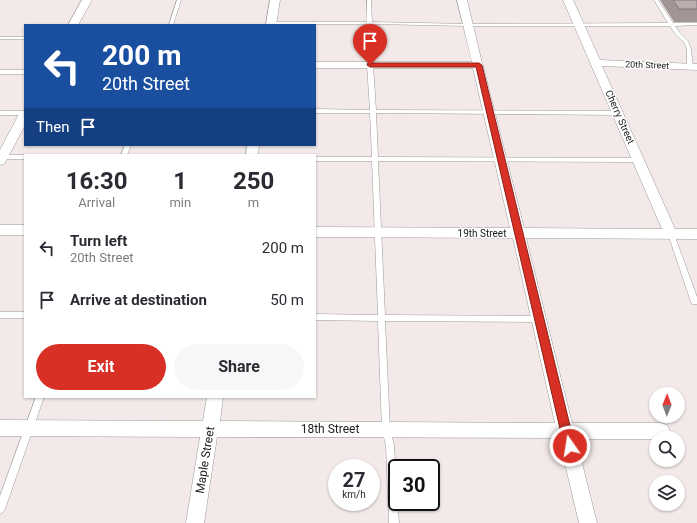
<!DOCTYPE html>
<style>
body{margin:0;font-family:Roboto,sans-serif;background:#f7f7f7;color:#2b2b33;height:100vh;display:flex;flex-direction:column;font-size:15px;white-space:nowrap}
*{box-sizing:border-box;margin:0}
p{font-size:13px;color:#7c7c81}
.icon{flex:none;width:22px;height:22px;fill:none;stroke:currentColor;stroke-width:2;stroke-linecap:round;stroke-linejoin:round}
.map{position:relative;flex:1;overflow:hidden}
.sheet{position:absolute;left:24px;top:154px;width:292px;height:244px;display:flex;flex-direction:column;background:#fff;border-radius:0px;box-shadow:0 1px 3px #0004}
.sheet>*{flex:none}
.hud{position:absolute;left:24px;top:24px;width:292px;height:122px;border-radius:0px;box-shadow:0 1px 3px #0004;background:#1a4fa0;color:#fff;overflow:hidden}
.needle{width:26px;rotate:1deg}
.buttons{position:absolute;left:649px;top:387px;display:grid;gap:8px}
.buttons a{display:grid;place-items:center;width:36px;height:36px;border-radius:50%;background:#fff;box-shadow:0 1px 3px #0004;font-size:20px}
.speed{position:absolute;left:328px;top:459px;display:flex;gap:8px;font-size:20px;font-weight:700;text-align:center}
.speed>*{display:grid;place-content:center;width:52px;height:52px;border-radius:50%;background:#fff;box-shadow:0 1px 3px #0004;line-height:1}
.speed small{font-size:10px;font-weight:400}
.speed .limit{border:2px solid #111;border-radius:6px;background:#fff;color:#111}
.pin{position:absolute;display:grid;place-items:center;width:34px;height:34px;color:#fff;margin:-41px -17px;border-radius:50% 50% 50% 0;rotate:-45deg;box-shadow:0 0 4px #0007}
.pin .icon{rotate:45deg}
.me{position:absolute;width:44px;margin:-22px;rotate:347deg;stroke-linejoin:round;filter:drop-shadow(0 0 3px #0008)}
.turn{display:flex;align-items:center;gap:14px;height:84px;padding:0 12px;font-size:18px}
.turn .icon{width:52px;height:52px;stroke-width:2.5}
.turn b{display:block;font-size:28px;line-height:34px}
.then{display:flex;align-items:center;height:38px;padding:0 12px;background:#0003;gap:8px;font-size:15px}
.eta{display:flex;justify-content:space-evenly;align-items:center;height:68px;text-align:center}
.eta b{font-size:24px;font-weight:700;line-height:28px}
.action{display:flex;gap:8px;margin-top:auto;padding:8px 12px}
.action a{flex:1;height:46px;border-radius:24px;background:#d93025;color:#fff;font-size:16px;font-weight:700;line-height:46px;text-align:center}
.action a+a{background:#f7f7f7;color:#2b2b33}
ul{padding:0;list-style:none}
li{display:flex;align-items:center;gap:12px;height:52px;padding:0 12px}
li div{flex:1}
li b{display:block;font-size:15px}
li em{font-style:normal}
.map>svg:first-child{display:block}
</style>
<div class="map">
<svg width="697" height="523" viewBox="0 0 697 523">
<rect width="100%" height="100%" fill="#f2e9e8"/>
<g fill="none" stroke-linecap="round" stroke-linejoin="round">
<g stroke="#9b9b9b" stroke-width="1">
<path id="service" d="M177,0H181L173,25H169Z
M367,0H371L372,22L469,24L668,23L654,0H658L673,23H697V25L675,26L680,33L688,41L691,49L693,67L690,69L687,67V49L684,42L676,35L670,26H469L372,24L373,65L376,110L619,111L622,113L619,115L376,113L378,157L639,158L642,160L639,162L378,161L385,315L539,316L542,317L543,319L542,321L539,322L385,321L390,430L394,445L399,523H389L386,445L382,430L378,321L315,320V314L378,315L372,161H315V157H372L370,113H315V109L370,110L367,65V24H272L270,23L272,22H367Z
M0,37H25V39H0Z
M0,70H25V74H0Z
M0,111H25V115H0Z
M125,145H131L127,155H121Z
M0,155H25V159H0Z
M669,232H673L674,234L697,297V304H692L691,302L668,234Z
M0,312H25V318H0Z
M36,397H44L5,509L3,512L0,514V496Z"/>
</g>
<g stroke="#9b9b9b" stroke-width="1">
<path id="minor" d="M82,0H92L78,25H68Z
M270,0H280L276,25H266Z
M457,0H467L482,63L484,65L483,66L524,228L662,229L563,0H573L600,60L697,64V70L602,66L675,229H697V239L526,238L572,423H661L667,425L670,431L667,437L656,439H576L597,523H579L559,438L217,437L204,523H186L200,437L0,436V420L203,421L207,397H223L220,421L555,423L513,238L315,237V227L510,228L473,68H315V62H472Z
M25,111V125L6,161L4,164L0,165V150L19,114L21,112Z
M247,145H259L258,155H246Z
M0,225H25V235H0Z"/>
</g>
<use href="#service" fill="#fff" fill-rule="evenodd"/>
<use href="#minor" fill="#fff" fill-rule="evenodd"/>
</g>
<path fill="#a29596" d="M660,0H697V22H674Z"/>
<path fill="#bcadaf" stroke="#84797a" d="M673,0H697V9H679Z"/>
<path fill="#d93025" stroke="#8d1f18" d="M368,63H479L482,65L575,446L574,450L570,451L566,450L564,446L476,67H370L367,65Z"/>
<g text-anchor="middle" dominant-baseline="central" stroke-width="3" stroke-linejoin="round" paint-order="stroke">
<g font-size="9" fill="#212121" stroke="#fff">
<text transform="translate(647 65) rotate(2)">20th Street</text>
</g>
<g font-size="10" fill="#212121" stroke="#fff">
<text transform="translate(620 117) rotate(66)">Cherry Street</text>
<text x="482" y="233">19th Street</text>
</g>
<g font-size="12" fill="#212121" stroke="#fff">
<text x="330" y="429">18th Street</text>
<text transform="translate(205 460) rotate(-81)">Maple Street</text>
</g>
</g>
</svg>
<div class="buttons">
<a><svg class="needle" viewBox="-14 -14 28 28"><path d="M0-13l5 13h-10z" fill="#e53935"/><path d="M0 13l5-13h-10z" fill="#7c7c81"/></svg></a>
<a><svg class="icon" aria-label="search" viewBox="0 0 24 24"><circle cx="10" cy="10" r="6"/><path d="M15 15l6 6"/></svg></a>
<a><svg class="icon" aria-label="layers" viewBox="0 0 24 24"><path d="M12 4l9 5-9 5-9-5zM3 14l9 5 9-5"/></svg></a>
</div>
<div class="speed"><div>27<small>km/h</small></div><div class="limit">30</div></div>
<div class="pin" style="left:370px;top:65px;background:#d93025"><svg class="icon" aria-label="arrive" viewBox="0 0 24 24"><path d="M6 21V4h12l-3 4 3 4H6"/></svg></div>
<svg class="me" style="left:570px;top:446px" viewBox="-20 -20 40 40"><circle r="17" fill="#d93025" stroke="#fff" stroke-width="3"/><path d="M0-11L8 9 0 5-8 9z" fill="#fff"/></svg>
<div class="hud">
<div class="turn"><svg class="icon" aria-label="left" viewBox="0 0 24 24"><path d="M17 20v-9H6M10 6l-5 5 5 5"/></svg><div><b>200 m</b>20th Street</div></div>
<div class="then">Then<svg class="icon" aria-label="arrive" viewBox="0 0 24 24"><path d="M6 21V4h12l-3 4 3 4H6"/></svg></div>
</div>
<section class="sheet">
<div class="eta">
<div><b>16:30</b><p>Arrival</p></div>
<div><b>1</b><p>min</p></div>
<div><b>250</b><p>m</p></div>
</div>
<ul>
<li><svg class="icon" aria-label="left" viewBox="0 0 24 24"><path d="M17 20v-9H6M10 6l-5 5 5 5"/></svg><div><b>Turn left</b><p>20th Street</p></div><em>200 m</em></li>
<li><svg class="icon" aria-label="arrive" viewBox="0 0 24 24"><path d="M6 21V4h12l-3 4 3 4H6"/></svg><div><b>Arrive at destination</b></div><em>50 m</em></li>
</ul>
<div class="action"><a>Exit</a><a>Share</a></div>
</section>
</div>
